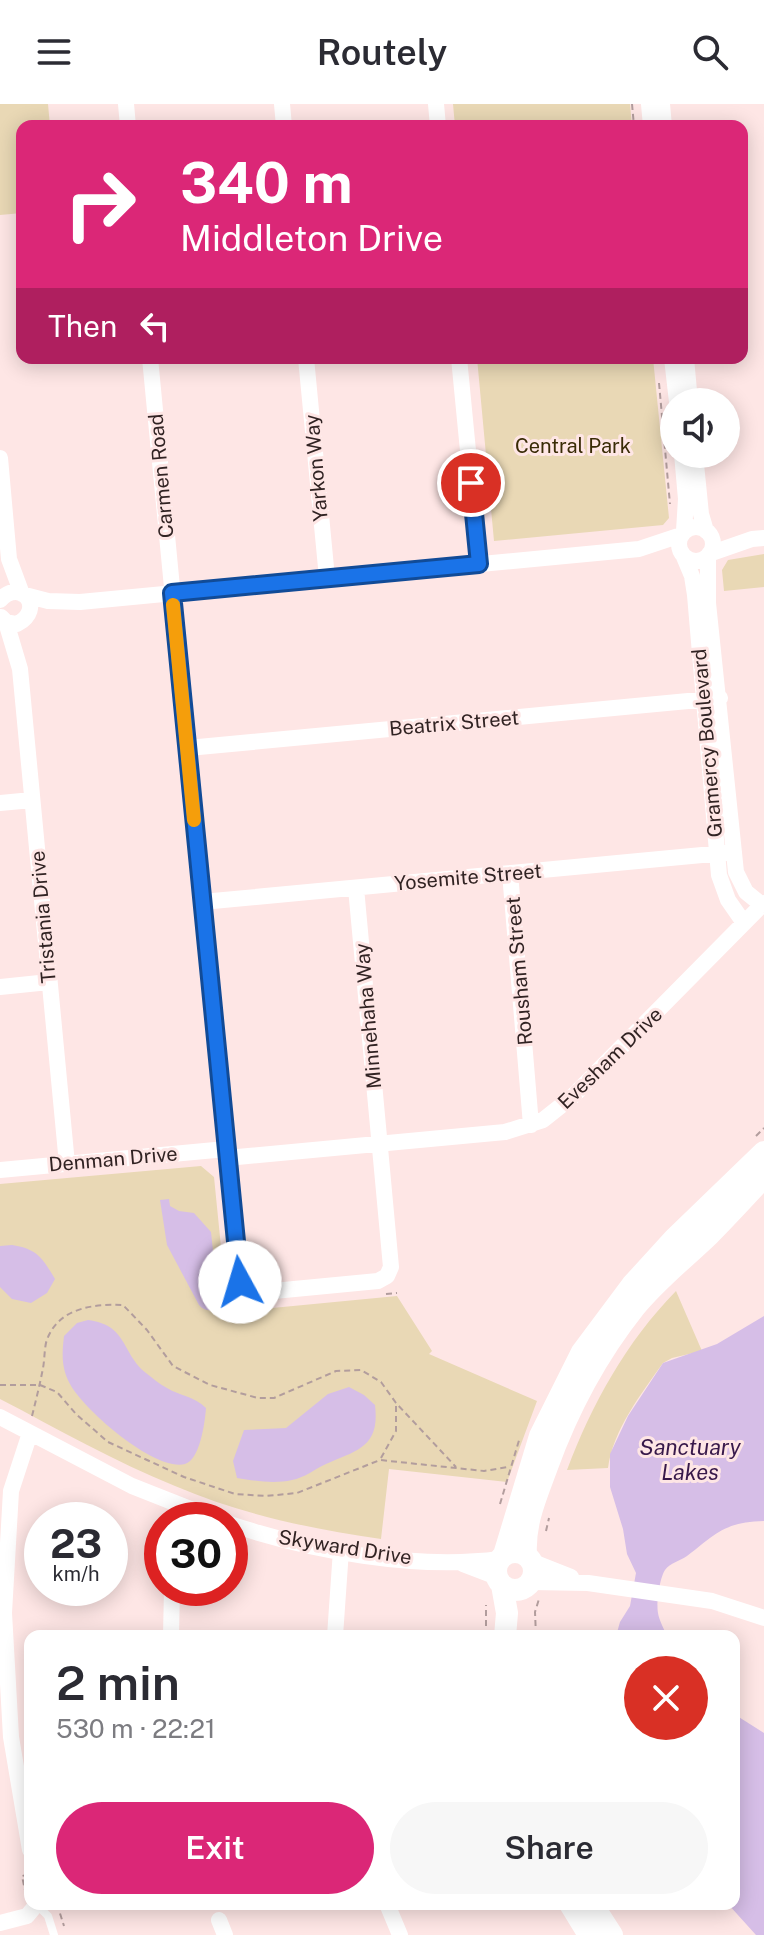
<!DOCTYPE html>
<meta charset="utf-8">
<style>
body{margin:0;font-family:"Public Sans",sans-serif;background:#f7f7f7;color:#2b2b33;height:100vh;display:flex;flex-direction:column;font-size:30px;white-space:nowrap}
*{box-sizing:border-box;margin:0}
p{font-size:26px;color:#7c7c81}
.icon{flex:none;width:44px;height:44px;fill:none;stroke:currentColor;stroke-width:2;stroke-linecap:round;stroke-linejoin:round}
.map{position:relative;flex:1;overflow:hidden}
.panel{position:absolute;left:24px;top:1526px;width:716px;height:280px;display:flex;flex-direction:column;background:#fff;border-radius:16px;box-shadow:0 4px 20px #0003}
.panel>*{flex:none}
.guide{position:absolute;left:16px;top:16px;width:732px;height:244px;border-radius:16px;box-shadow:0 4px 20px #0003;background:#db2777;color:#fff;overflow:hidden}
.buttons{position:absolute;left:660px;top:284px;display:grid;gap:16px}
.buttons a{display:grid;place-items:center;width:80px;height:80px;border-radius:50%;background:#fff;box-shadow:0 4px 20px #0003;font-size:40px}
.speed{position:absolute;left:24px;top:1398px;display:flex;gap:16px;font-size:40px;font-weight:700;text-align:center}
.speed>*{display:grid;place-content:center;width:104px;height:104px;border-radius:50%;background:#fff;box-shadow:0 4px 20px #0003;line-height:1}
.speed small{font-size:20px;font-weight:400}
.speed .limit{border:12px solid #d22;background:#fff;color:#111}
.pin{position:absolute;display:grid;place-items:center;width:68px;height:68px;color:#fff;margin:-34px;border:4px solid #fff;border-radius:50%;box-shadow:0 2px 8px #0007}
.me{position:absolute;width:88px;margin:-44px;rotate:354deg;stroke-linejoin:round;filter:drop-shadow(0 0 6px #0008)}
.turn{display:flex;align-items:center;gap:28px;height:168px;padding:0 32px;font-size:36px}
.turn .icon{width:104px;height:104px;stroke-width:2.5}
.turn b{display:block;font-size:56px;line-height:68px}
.then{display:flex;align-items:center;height:76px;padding:0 32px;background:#0003;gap:16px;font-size:30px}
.round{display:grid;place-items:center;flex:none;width:84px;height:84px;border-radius:42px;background:#f7f7f7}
.summary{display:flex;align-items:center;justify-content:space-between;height:136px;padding:0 32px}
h1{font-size:48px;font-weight:600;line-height:60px}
.button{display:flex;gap:16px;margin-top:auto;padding:16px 32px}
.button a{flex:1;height:92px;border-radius:48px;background:#db2777;color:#fff;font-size:32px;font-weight:600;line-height:92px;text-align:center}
.button a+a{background:#f7f7f7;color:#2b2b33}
header{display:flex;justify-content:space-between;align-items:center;height:104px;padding:0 32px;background:#fff;font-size:36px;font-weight:600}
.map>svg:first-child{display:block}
</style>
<header><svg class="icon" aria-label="menu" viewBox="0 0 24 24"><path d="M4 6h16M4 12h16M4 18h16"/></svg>Routely<svg class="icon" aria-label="search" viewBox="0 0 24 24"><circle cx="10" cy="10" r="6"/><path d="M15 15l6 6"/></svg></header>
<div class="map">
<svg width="764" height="1831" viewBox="0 0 764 1831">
<rect width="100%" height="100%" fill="#fee6e5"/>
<path fill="#e9d8b5" d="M0,0H48L50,22H22V109L0,111Z
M453,0H630L632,22H455Z
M477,254H653L669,414L663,421L494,437Z
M764,450V483L724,487L722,466L728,456Z
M201,1062L214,1073L225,1183C228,1198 237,1205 252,1206L397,1192L432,1247L429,1250L537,1297L507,1378L389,1365L381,1435C310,1425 241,1410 175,1382C115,1358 58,1325 0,1295V1080Z
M676,1187L702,1247L672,1254L663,1259C641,1290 613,1326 608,1364L567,1366C592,1300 626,1238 676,1187Z"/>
<path fill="#d6bee7" d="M169,1095L170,1102L179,1107L194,1109L211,1128L219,1204C211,1207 205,1208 199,1201L167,1141L160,1096Z
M12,1141C37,1145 42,1153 55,1175L47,1189L31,1199L12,1195L0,1183V1142Z
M764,1212V1417C724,1418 716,1430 687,1452C680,1457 670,1459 665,1466C660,1473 656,1499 658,1509C659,1516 664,1525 667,1532H616L620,1518L630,1502L636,1469L627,1450L623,1425L610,1383V1350L628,1312L663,1259L717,1240Z
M88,1216C128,1221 121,1249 146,1269C153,1274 159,1280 167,1284C180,1292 194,1292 206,1304C205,1318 200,1356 185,1360C155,1368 84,1306 70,1280C61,1264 62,1249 64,1232L77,1219Z
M349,1283L364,1291L375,1301C380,1343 358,1346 326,1360C315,1365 304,1374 292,1376C275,1380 254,1377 237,1374L233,1357L244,1326L286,1324L328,1290Z
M734,1610L764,1629V1831H756L728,1800H734Z"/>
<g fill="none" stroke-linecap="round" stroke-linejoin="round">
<path stroke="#b29d9d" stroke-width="2" stroke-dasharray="6 4" stroke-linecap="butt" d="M632,0L634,22
M659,279L670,400
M756,1032L764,1024
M386,1190L397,1189
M233,1196L244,1203
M0,1281H40L57,1288L76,1310L108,1338L184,1373L235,1390L266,1392L297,1389L380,1356L484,1367L508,1363
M32,1312C36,1296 40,1280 43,1264C45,1254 44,1241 48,1233C61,1203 95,1200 123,1201L147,1226L173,1262L210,1281L258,1294H274L336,1267L361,1266L381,1278L396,1299L456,1363
M381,1354L396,1327V1301
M500,1400L520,1333
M546,1427L549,1414
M486,1532V1501
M536,1532L535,1508L539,1495
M26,1791L22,1772L30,1770
M57,1800L64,1822"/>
<path stroke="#fff" stroke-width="8" d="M37,1801L48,1812L54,1831"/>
<path stroke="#fff" stroke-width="16" d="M126,0L128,22
M282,0L284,22
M436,0L438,22
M649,0L651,22
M662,0L664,22
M150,254L238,1172L244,1185L253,1189L378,1177L387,1172L391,1163L356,784
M306,254L327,474
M459,254L479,460
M672,254L677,298
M686,254L690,298
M682,350L686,395L684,427
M695,350L701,410L706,427
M0,354L9,455L22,490
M679 440a17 17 0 1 1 34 0a17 17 0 1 1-34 0Z
M709,450L752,435L764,434
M708,452V499L736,768L746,788L762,801
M684,453L692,472L695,491L719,771L728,796L744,819
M25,491L48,497L80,498L639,445L681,431
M0,496C21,473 46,505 17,520L6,518L1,513
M6,518L20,565L67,1060
M188,644L720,594
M0,699L32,696
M510,769L531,1021
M202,798L734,748
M0,883L49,878
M227,1054L505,1028L543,1016L572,993L764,799
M0,1066L226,1045
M0,1313L132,1382L218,1416
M30,1329L11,1387L4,1509L11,1633L30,1746
M230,1420C311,1447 415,1466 500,1455
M533,1458L571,1473
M463,1460L497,1473
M531,1478L588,1479L712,1497L764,1514
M171,1532L172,1484
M335,1532L341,1446
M387,1800L400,1831
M219,1816L225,1831
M0,1819L27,1812L37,1800"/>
<path stroke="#fff" stroke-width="22" d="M496 1467a19 19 0 1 1 38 0a19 19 0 1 1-38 0Z
M504,1451L540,1332L582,1248L632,1181L674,1135L764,1048
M526,1451C524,1419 536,1393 547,1363C568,1305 596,1252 635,1203C657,1176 684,1155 709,1131C728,1112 746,1092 764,1073
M502,1481L507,1509L505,1532
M570,1800L589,1831
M592,1800L612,1831"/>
</g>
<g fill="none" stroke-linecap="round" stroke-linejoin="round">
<g stroke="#114b97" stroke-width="20">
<path id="route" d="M240,1178L172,489L479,460L471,379"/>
</g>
<use href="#route" stroke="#1a73e8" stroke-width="14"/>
<path stroke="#f59e0b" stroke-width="14" d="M173,501L194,716"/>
</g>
<g text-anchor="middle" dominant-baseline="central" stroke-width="6" stroke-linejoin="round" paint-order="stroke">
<g font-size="20" fill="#392b06" stroke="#fee6e5">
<text x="573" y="342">Central Park</text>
</g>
<g font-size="20" fill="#312323" stroke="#fee6e5">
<text transform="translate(316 364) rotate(-95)">Yarkon Way</text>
<text transform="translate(161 372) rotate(-95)">Carmen Road</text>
<text transform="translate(454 619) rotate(-5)">Beatrix Street</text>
<text transform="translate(707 639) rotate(-95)">Gramercy Boulevard</text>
<text transform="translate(468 773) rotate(-5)">Yosemite Street</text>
<text transform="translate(43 813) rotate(-95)">Tristania Drive</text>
<text transform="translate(519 867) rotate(-95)">Rousham Street</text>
<text transform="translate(368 912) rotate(-95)">Minnehaha Way</text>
<text transform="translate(610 954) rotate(-44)">Evesham Drive</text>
<text transform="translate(113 1055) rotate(-5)">Denman Drive</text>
<text transform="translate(345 1443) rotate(9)">Skyward Drive</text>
</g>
<g font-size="22" font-style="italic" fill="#38194a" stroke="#fee6e5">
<text x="690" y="1343">Sanctuary<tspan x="690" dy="25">Lakes</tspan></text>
</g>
</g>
</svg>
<div class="buttons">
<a><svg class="icon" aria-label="sound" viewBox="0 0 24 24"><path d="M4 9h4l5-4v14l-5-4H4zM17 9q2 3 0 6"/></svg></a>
</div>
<div class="speed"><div>23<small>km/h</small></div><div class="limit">30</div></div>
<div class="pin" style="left:471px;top:379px;background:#d93025"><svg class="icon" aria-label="arrive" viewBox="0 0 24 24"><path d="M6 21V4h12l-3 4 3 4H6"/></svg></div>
<svg class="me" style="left:240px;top:1178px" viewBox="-20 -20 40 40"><circle r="19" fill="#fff"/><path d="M0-13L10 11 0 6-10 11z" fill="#1a73e8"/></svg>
<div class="guide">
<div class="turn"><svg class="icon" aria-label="right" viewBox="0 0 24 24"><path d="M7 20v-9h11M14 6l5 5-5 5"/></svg><div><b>340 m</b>Middleton Drive</div></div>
<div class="then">Then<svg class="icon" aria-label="left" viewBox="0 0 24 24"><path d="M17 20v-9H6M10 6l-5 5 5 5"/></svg></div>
</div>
<section class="panel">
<div class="summary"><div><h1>2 min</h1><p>530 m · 22:21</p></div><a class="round" style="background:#d93025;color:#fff"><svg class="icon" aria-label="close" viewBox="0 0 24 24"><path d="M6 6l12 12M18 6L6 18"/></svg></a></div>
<div class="button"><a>Exit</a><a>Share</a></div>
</section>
</div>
